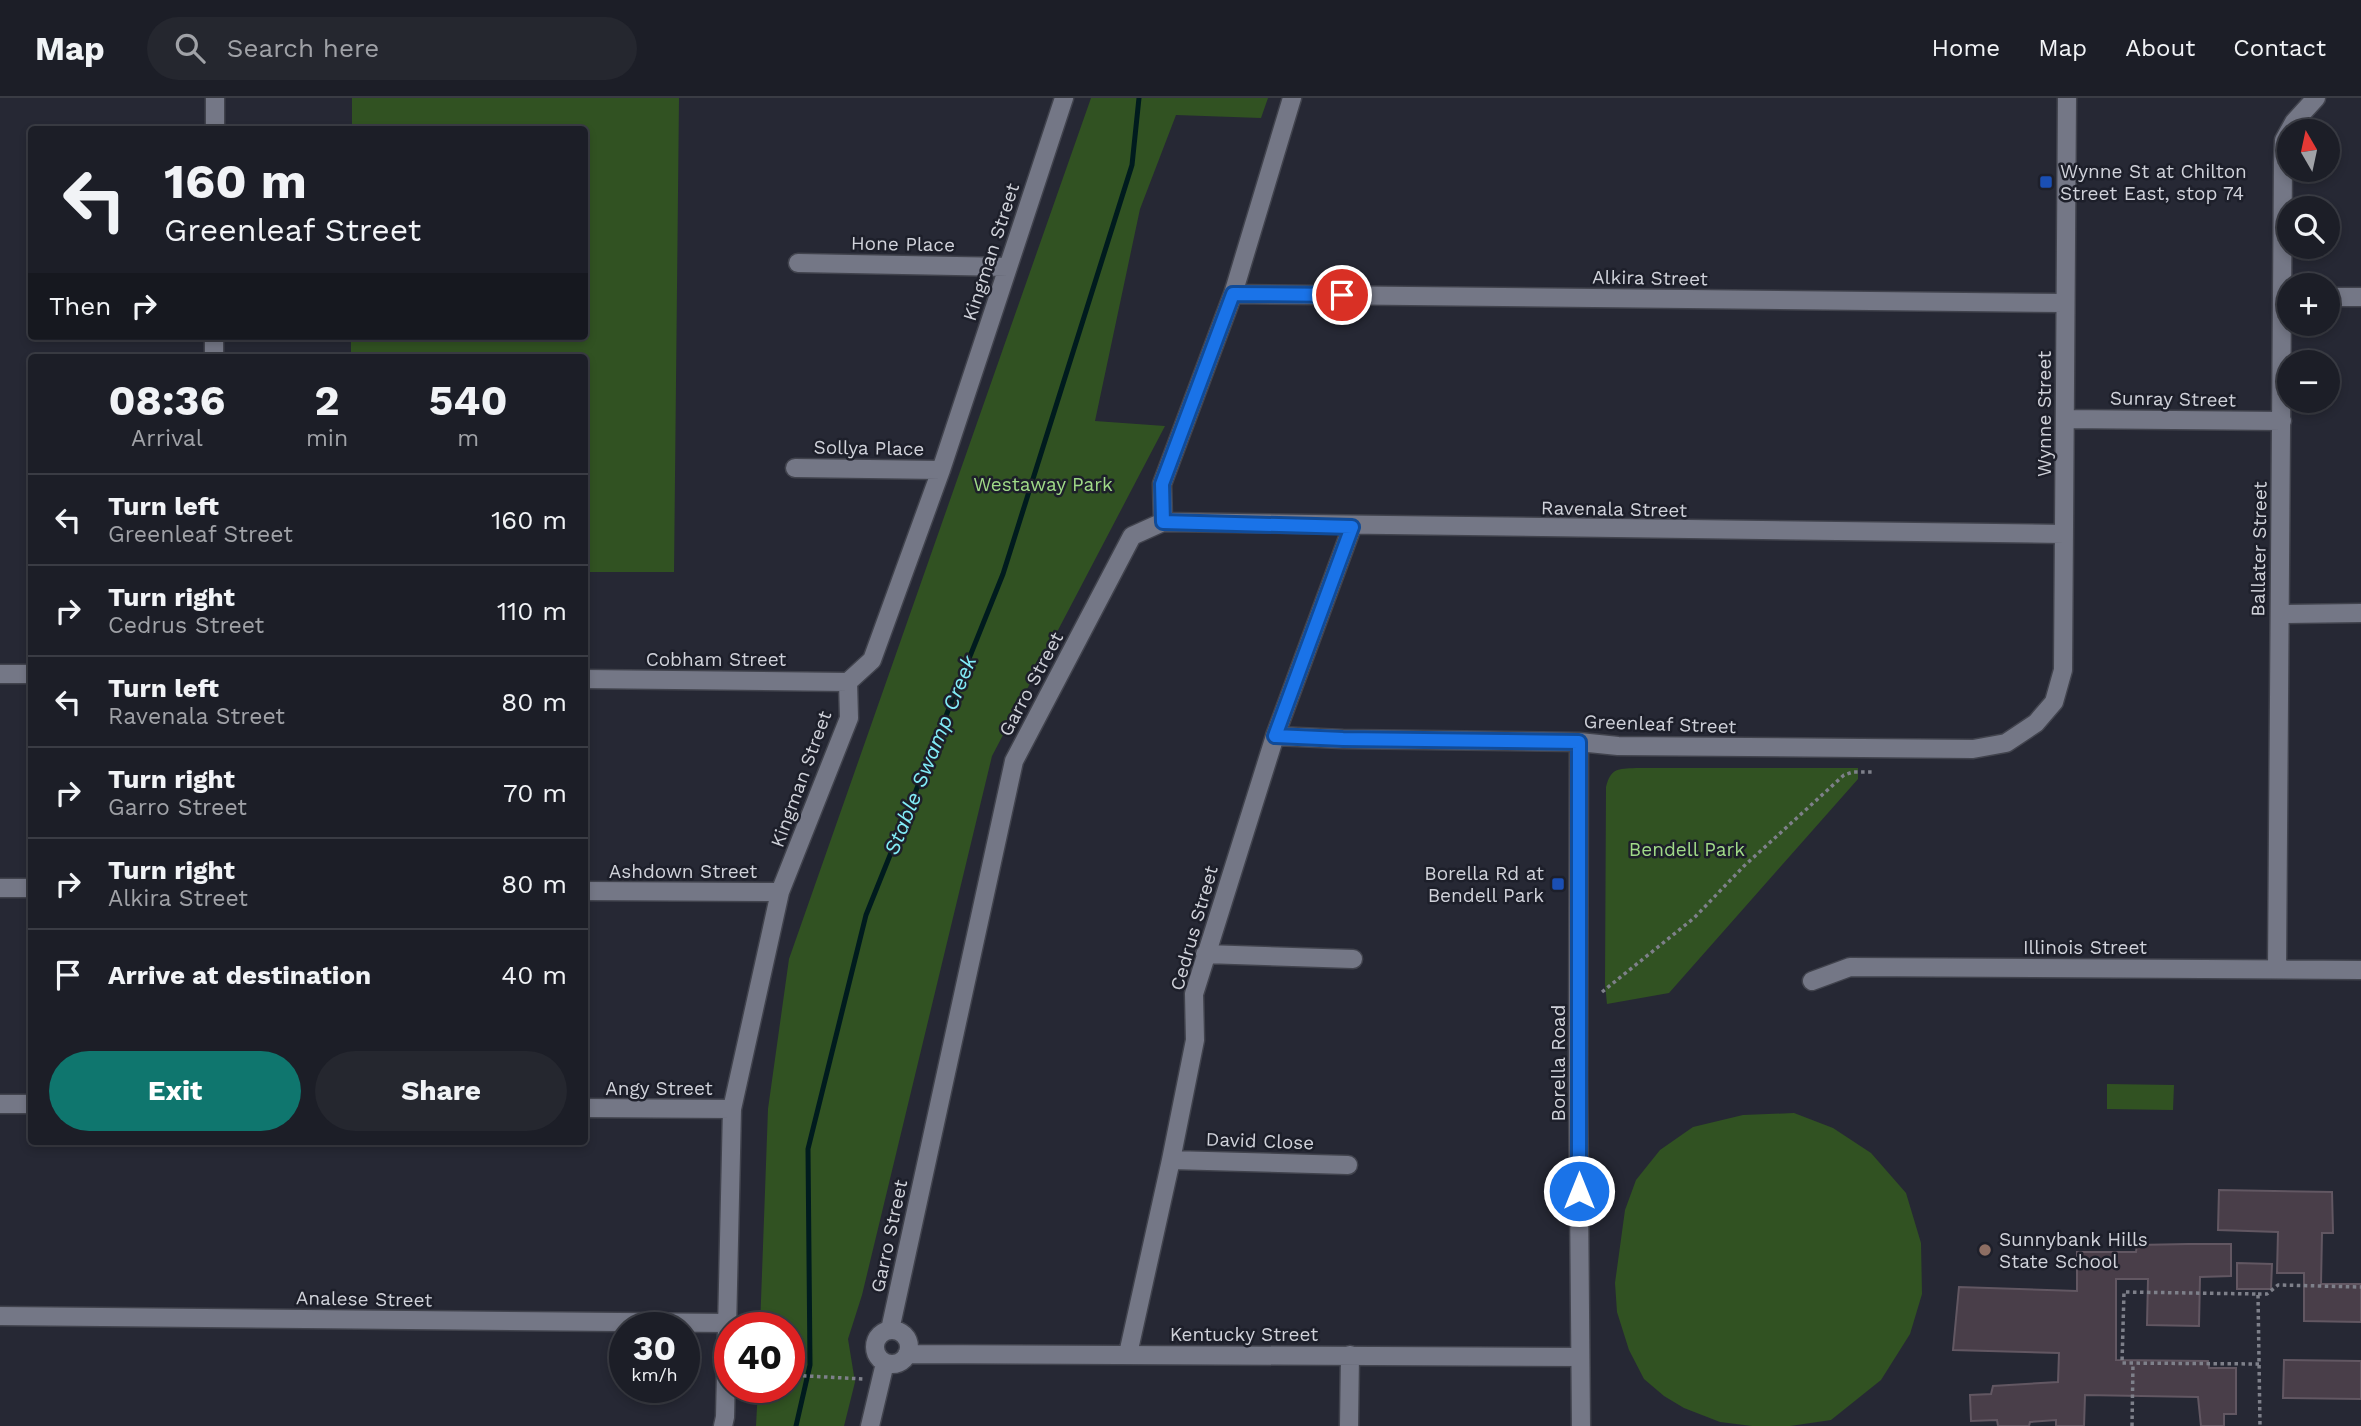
<!DOCTYPE html>
<meta charset="utf-8">
<style>
body{margin:0;font-family:"Work Sans",sans-serif;background:#25272f;color:#f1f3f6;height:100vh;display:flex;flex-direction:column;font-size:26px;white-space:nowrap}
*{box-sizing:border-box;margin:0}
p{font-size:23px;color:#a0a2a7}
.icon{flex:none;width:38px;height:38px;fill:none;stroke:currentColor;stroke-width:2;stroke-linecap:round;stroke-linejoin:round}
.map{position:relative;flex:1;overflow:hidden}
.drawer{position:absolute;left:28px;top:256px;width:560px;height:791px;display:flex;flex-direction:column;background:#1c1e27;border-radius:7px;box-shadow:0 4px 10px #0003,0 0 0 2px #3a3c44}
.drawer>*{flex:none}
.hud{position:absolute;left:28px;top:28px;width:560px;height:214px;border-radius:7px;box-shadow:0 4px 10px #0003,0 0 0 2px #3a3c44;background:#1c1e27;color:#f1f3f6;overflow:hidden}
.needle{width:46px;rotate:351deg}
.fabs{position:absolute;left:2277px;top:21px;display:grid;gap:14px}
.fabs a{display:grid;place-items:center;width:63px;height:63px;border-radius:50%;background:#1c1e27;box-shadow:0 4px 10px #0003,0 0 0 2px #3a3c44;font-size:35px}
.speed{position:absolute;left:609px;top:1214px;display:flex;gap:14px;font-size:35px;font-weight:700;text-align:center}
.speed>*{display:grid;place-content:center;width:91px;height:91px;border-radius:50%;background:#1c1e27;box-shadow:0 4px 10px #0003,0 0 0 2px #3a3c44;line-height:1}
.speed small{font-size:18px;font-weight:400}
.speed .limit{border:10px solid #d22;background:#fff;color:#111}
.pin{position:absolute;display:grid;place-items:center;width:60px;height:60px;color:#fff;margin:-30px;border:4px solid #fff;border-radius:50%;box-shadow:0 2px 7px #0007}
.me{position:absolute;width:77px;margin:-38px;rotate:0deg;stroke-linejoin:round;filter:drop-shadow(0 0 5px #0008)}
.turn{display:flex;align-items:center;gap:24px;height:147px;padding:0 21px;font-size:32px}
.turn .icon{width:91px;height:91px;stroke-width:2.5}
.turn b{display:block;font-size:49px;line-height:60px}
.then{display:flex;align-items:center;height:66px;padding:0 21px;background:#0003;gap:14px;font-size:26px}
.eta{display:flex;justify-content:space-evenly;align-items:center;height:119px;text-align:center}
.eta b{font-size:42px;font-weight:700;line-height:49px}
.action{display:flex;gap:14px;margin-top:auto;padding:14px 21px}
.action a{flex:1;height:80px;border-radius:42px;background:#0f766e;color:#fff;font-size:28px;font-weight:700;line-height:80px;text-align:center}
.action a+a{background:#25272f;color:#f1f3f6}
ul{padding:0;list-style:none}
li{display:flex;align-items:center;gap:21px;height:91px;padding:0 21px;border-top:2px solid #3a3c44}
li div{flex:1}
li b{display:block;font-size:26px}
li em{font-style:normal}
header{display:flex;align-items:center;gap:42px;box-sizing:border-box;height:98px;padding:0 35px;background:#1c1e27;border-bottom:2px solid #3a3c44}
header strong{font-size:33px}
nav{display:flex;gap:38px;margin-inline-start:auto;font-size:24px}
.search{width:490px;height:63px;background:#25272f;display:flex;align-items:center;gap:18px;box-sizing:border-box;padding:0 24px;border-radius:38px;color:#a0a2a7;font-size:26px}
.map>svg:first-child{display:block}
</style>
<header>
<strong>Map</strong>
<div class="search"><svg class="icon" aria-label="search" viewBox="0 0 24 24"><circle cx="10" cy="10" r="6"/><path d="M15 15l6 6"/></svg>Search here</div>
<nav><a>Home</a><a>Map</a><a>About</a><a>Contact</a></nav>
</header>
<div class="map">
<svg width="2361" height="1328" viewBox="0 0 2361 1328">
<rect width="100%" height="100%" fill="#262834"/>
<path fill="#315222" d="M352,0H679L674,474H585L584,259H351V238H584V32L352,31Z
M1091,0H1268L1261,20L1176,17L1140,111L1095,323L1165,328L992,658L862,1197L848,1241L855,1284L844,1328H756L758,1290H789V1230H760L768,1011L789,861Z
M1636,670H1858V681L1669,895L1607,906L1605,886L1606,689C1611,670 1617,671 1636,670Z
M2107,986L2174,987L2173,1012L2107,1011Z
M1794,1015L1833,1030L1871,1055L1906,1095L1921,1145L1922,1196L1910,1236L1881,1282L1831,1322L1790,1328H1752L1720,1324L1684,1310L1664,1298L1644,1281L1629,1252L1617,1214L1615,1185L1625,1112L1636,1082L1660,1052L1693,1029L1743,1017Z"/>
<g fill="none" stroke-linecap="round" stroke-linejoin="round">
<path stroke="#001b1e" stroke-width="5" d="M796,1328L810,1267L808,1051L866,817L1003,476L1132,67L1139,0"/>
</g>
<path fill="#493e49" stroke="#625762" stroke-width="2" d="M2219,1092L2332,1094L2333,1135H2322L2321,1186H2361V1224L2304,1223V1175H2277L2278,1134L2218,1132Z
M2188,1146H2231V1178L2200,1179L2199,1228L2147,1227L2148,1181H2116V1262L2208,1263L2209,1270H2236V1316H2224V1328H2201L2198,1299L2085,1297L2084,1328H2056V1322L2030,1324L2029,1328H1998L1997,1322L1971,1323L1970,1297L1991,1296L1993,1288L2058,1284L2059,1255L1953,1252L1959,1189L2077,1193V1154H2136L2137,1147Z
M2237,1165L2272,1166L2271,1191H2237Z
M2284,1262L2361,1263V1301L2283,1300Z"/>
<g fill="none" stroke-linecap="round" stroke-linejoin="round">
<g stroke="#41434d" stroke-width="21">
<path id="minor" d="M215,32V0
M798,165L1008,169
M1233,196L2065,205
M2328,199H2361
M214,259V238
M2065,321L2282,323
M795,370L941,372
M1163,424L2064,436
M2280,516L2361,515
M0,576H32
M584,581L848,584
M1275,638L1343,641L1579,644L1618,648L1973,651L2006,645L2036,625L2054,604L2063,572L2067,0
M1579,644L1578,983L1581,1328
M0,790H32
M584,793L780,794
M1205,856L1353,861
M2277,870L2283,65L2284,42L2294,24L2316,0
M1812,883L1850,869L2361,872
M0,1006H32
M584,1010L732,1011
M1171,1062L1348,1067
M0,1218L728,1225
M875 1249a17 17 0 1 1 34 0a17 17 0 1 1-34 0Z
M890,1232L1014,663L1132,438L1163,424L1162,386L1233,196L1292,0
M907,1256L1580,1259
M1128,1256L1171,1062L1195,942L1194,896L1275,638L1352,429
M723,1328L725,1319L732,1011L780,794L849,620L848,584L872,562L941,372L1064,0
M870,1328L885,1265
M1349,1328L1350,1257"/>
</g>
<path stroke="#7e808a" stroke-width="3.5" stroke-dasharray="3.5 3.5" stroke-linecap="butt" d="M1602,894L1694,820L1744,768L1844,677L1853,674H1873
M2258,1196H2267L2278,1187L2361,1189
M2259,1266L2122,1265L2124,1194L2258,1196L2260,1328
M789,1277L863,1281
M2132,1328L2133,1265"/>
<use href="#minor" stroke="#747786" stroke-width="18"/>
</g>
<g fill="none" stroke-linecap="round" stroke-linejoin="round">
<g stroke="#114b97" stroke-width="18">
<path id="route" d="M1342,197L1233,196L1162,386L1163,424L1352,429L1275,638L1343,641L1579,644V1093"/>
</g>
<use href="#route" stroke="#1a73e8" stroke-width="12"/>
</g>
<g fill="#1a4fb4" stroke="#1d1f2a" stroke-width="2.5">
<rect x="2039" y="77" width="14" height="14" rx="3.5"/>
<rect x="1551" y="779" width="14" height="14" rx="3.5"/>
</g>
<circle fill="#8d6e63" stroke="#1d1f2a" stroke-width="2.5" cx="1985" cy="1152" r="7"/>
<g text-anchor="middle" dominant-baseline="central" stroke-width="5" stroke-linejoin="round" paint-order="stroke">
<g font-size="19" fill="#d0d2da" stroke="#1d1f2a" text-anchor="start">
<text x="2060" y="73">Wynne St at Chilton<tspan x="2060" dy="22">Street East, stop 74</tspan></text>
<text x="1544" y="775" text-anchor="end">Borella Rd at<tspan x="1544" dy="22">Bendell Park</tspan></text>
<text x="1999" y="1141">Sunnybank Hills<tspan x="1999" dy="22">State School</tspan></text>
</g>
<g font-size="19" fill="#d0d2da" stroke="#1d1f2a">
<text transform="translate(903 146) rotate(1)">Hone Place</text>
<text transform="translate(991 154) rotate(-72)">Kingman Street</text>
<text transform="translate(1650 180) rotate(1)">Alkira Street</text>
<text transform="translate(2173 301) rotate(1)">Sunray Street</text>
<text transform="translate(2044 316) rotate(-90)">Wynne Street</text>
<text transform="translate(869 350) rotate(1)">Sollya Place</text>
<text transform="translate(1614 411) rotate(1)">Ravenala Street</text>
<text transform="translate(2259 451) rotate(-89)">Ballater Street</text>
<text x="716" y="561">Cobham Street</text>
<text transform="translate(1031 586) rotate(-62)">Garro Street</text>
<text transform="translate(1660 626) rotate(2)">Greenleaf Street</text>
<text transform="translate(801 681) rotate(-70)">Kingman Street</text>
<text x="683" y="773">Ashdown Street</text>
<text transform="translate(1194 830) rotate(-74)">Cedrus Street</text>
<text x="2085" y="849">Illinois Street</text>
<text transform="translate(1558 965) rotate(-90)">Borella Road</text>
<text x="659" y="990">Angy Street</text>
<text transform="translate(1260 1043) rotate(2)">David Close</text>
<text transform="translate(889 1138) rotate(-78)">Garro Street</text>
<text transform="translate(364 1201) rotate(1)">Analese Street</text>
<text x="1244" y="1236">Kentucky Street</text>
</g>
<g font-size="19" fill="#a0da88" stroke="#1d1f2a">
<text x="1043" y="386">Westaway Park</text>
<text x="1687" y="751">Bendell Park</text>
</g>
<g font-size="21" font-style="italic" fill="#82edf8" stroke="#1d1f2a">
<text transform="translate(930 657) rotate(-68)">Stable Swamp Creek</text>
</g>
</g>
</svg>
<div class="fabs">
<a><svg class="needle" viewBox="-14 -14 28 28"><path d="M0-13l5 13h-10z" fill="#e53935"/><path d="M0 13l5-13h-10z" fill="#a0a2a7"/></svg></a>
<a><svg class="icon" aria-label="search" viewBox="0 0 24 24"><circle cx="10" cy="10" r="6"/><path d="M15 15l6 6"/></svg></a>
<a>+</a>
<a>−</a>
</div>
<div class="speed"><div>30<small>km/h</small></div><div class="limit">40</div></div>
<div class="pin" style="left:1342px;top:197px;background:#d93025"><svg class="icon" aria-label="arrive" viewBox="0 0 24 24"><path d="M6 21V4h12l-3 4 3 4H6"/></svg></div>
<svg class="me" style="left:1579px;top:1093px" viewBox="-20 -20 40 40"><circle r="17" fill="#1a73e8" stroke="#fff" stroke-width="3"/><path d="M0-11L8 9 0 5-8 9z" fill="#fff"/></svg>
<div class="hud">
<div class="turn"><svg class="icon" aria-label="left" viewBox="0 0 24 24"><path d="M17 20v-9H6M10 6l-5 5 5 5"/></svg><div><b>160 m</b>Greenleaf Street</div></div>
<div class="then">Then<svg class="icon" aria-label="right" viewBox="0 0 24 24"><path d="M7 20v-9h11M14 6l5 5-5 5"/></svg></div>
</div>
<section class="drawer">
<div class="eta">
<div><b>08:36</b><p>Arrival</p></div>
<div><b>2</b><p>min</p></div>
<div><b>540</b><p>m</p></div>
</div>
<ul>
<li><svg class="icon" aria-label="left" viewBox="0 0 24 24"><path d="M17 20v-9H6M10 6l-5 5 5 5"/></svg><div><b>Turn left</b><p>Greenleaf Street</p></div><em>160 m</em></li>
<li><svg class="icon" aria-label="right" viewBox="0 0 24 24"><path d="M7 20v-9h11M14 6l5 5-5 5"/></svg><div><b>Turn right</b><p>Cedrus Street</p></div><em>110 m</em></li>
<li><svg class="icon" aria-label="left" viewBox="0 0 24 24"><path d="M17 20v-9H6M10 6l-5 5 5 5"/></svg><div><b>Turn left</b><p>Ravenala Street</p></div><em>80 m</em></li>
<li><svg class="icon" aria-label="right" viewBox="0 0 24 24"><path d="M7 20v-9h11M14 6l5 5-5 5"/></svg><div><b>Turn right</b><p>Garro Street</p></div><em>70 m</em></li>
<li><svg class="icon" aria-label="right" viewBox="0 0 24 24"><path d="M7 20v-9h11M14 6l5 5-5 5"/></svg><div><b>Turn right</b><p>Alkira Street</p></div><em>80 m</em></li>
<li><svg class="icon" aria-label="arrive" viewBox="0 0 24 24"><path d="M6 21V4h12l-3 4 3 4H6"/></svg><div><b>Arrive at destination</b></div><em>40 m</em></li>
</ul>
<div class="action"><a>Exit</a><a>Share</a></div>
</section>
</div>
